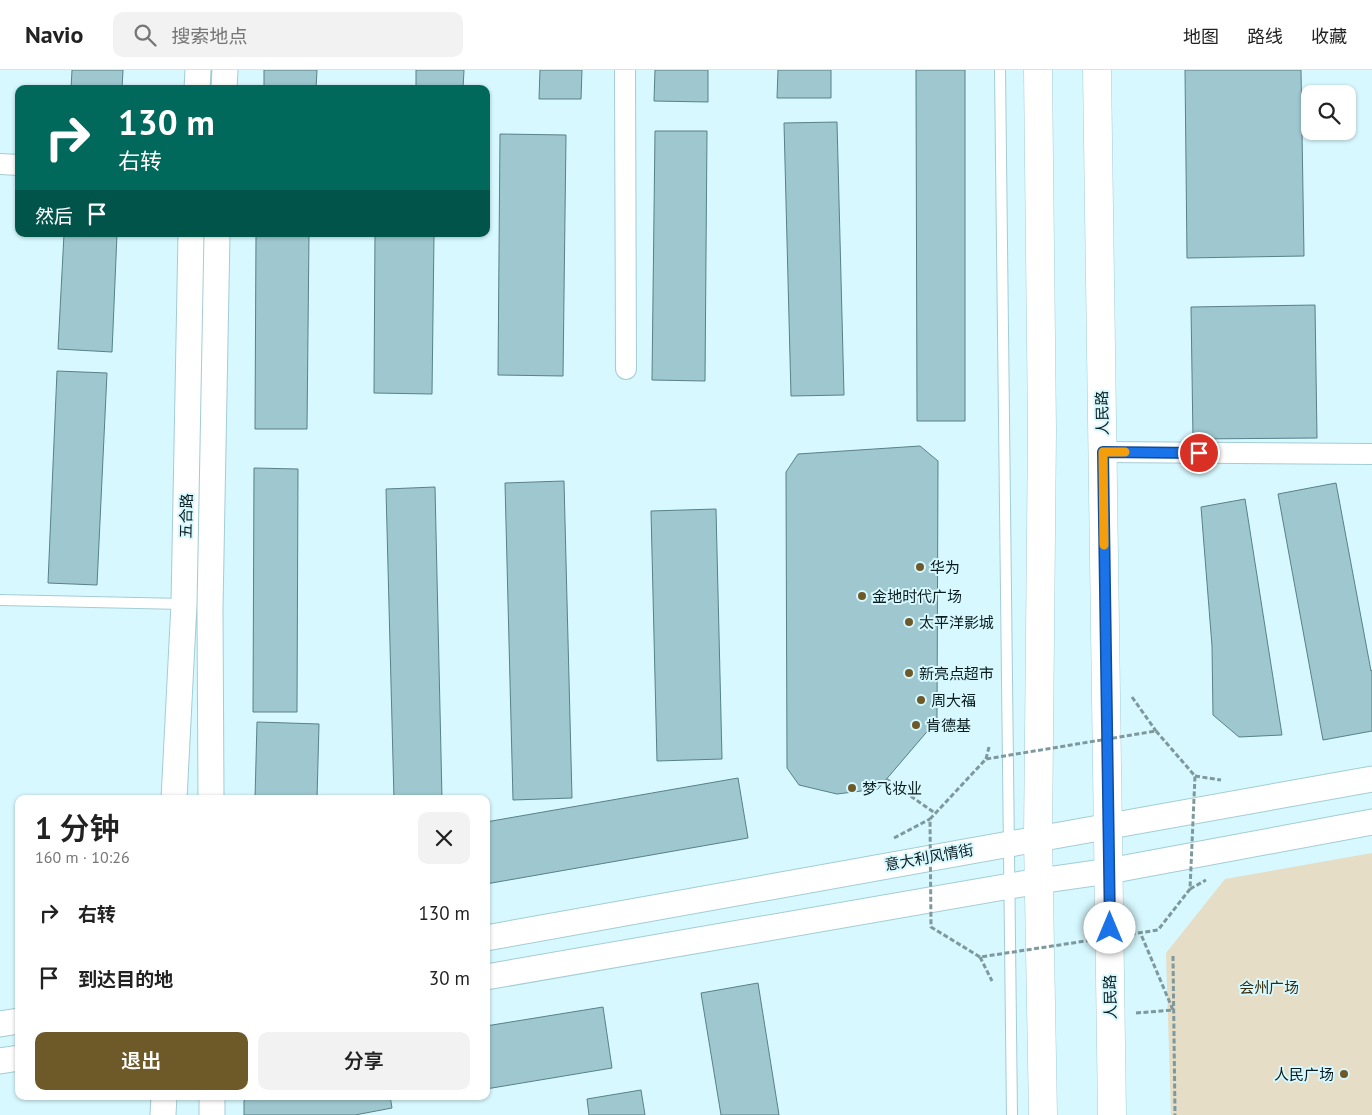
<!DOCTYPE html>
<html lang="zh">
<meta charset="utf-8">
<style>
body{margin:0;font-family:"PT Sans","Noto Sans SC",sans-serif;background:#f2f2f2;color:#222;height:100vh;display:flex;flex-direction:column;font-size:19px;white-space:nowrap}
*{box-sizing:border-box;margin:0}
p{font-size:16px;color:#767676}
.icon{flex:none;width:28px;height:28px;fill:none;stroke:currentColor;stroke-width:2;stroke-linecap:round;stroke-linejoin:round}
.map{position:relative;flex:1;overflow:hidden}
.panel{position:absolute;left:15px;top:725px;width:475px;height:305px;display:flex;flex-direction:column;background:#fff;border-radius:10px;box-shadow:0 1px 4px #0004}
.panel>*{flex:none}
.banner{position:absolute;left:15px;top:15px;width:475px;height:152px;border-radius:10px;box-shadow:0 1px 4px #0004;background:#00695c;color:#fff;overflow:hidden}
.buttons{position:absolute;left:1301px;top:15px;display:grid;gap:10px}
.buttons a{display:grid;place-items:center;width:55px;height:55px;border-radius:10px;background:#fff;box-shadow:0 1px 4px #0004;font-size:25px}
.pin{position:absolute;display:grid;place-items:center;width:42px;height:42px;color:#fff;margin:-21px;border:2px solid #fff;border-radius:50%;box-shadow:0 1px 5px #0007}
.me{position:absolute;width:55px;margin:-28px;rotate:0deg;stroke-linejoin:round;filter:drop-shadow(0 0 4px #0008)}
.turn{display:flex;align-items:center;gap:18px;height:105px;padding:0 20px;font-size:22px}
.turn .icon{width:65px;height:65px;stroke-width:2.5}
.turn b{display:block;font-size:35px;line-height:42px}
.then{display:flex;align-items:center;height:48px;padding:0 20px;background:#0003;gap:10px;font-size:19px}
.round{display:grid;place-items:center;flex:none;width:52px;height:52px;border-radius:10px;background:#f2f2f2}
.summary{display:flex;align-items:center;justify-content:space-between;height:85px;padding:0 20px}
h1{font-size:30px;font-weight:600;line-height:38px}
.button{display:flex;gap:10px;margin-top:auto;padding:10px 20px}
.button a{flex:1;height:58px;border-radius:10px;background:#6e5a29;color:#fff;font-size:20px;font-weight:600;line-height:58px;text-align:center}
.button a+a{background:#f2f2f2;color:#222}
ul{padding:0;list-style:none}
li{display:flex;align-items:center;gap:15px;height:65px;padding:0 20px}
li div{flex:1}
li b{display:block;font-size:19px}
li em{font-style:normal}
header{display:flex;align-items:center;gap:30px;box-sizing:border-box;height:70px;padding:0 25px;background:#fff;border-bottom:1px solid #e0e0e0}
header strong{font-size:24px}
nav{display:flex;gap:28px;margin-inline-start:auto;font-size:18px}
.search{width:350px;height:45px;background:#f2f2f2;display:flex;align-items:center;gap:12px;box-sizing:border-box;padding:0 18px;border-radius:10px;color:#767676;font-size:19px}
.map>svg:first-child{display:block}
</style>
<header>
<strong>Navio</strong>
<div class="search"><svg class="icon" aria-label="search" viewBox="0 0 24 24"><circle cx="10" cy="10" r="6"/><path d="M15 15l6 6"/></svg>搜索地点</div>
<nav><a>地图</a><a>路线</a><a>收藏</a></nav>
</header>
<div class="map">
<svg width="1372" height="1045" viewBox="0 0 1372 1045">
<rect width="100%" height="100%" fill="#d6f8fe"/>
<path fill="#e6ddc6" d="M1372,783V1045H1171L1166,883L1225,809Z"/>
<path fill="#9ec7cf" stroke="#598188" d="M72,0H123L122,19H71Z
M264,0H317L316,19H264Z
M416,0H464L463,19H416Z
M540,0H582L581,29H539Z
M655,0H708V32L654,31Z
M778,0H831V28H777Z
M916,0H965V351H917Z
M1185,0H1301L1304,186L1187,188Z
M837,52L844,325L791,326L784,53Z
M655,61H707L705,311L652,310Z
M500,64L566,65L563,306L498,305Z
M64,164H117L112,282L58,279Z
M256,164H309L307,359H255Z
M375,164H434L432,324L374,323Z
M1315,235L1317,368L1193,369L1191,237Z
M57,301L107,303L97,515L48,513Z
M920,376L938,391L937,650L878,719L837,724L799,715L787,698L786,402L798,384Z
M254,398L298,399L297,642H253Z
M564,411L572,728L513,730L505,413Z
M1336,413L1371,601L1372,600V661L1323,670L1278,424Z
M435,417L442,729H394L386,419Z
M1245,429L1282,665L1239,667L1213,645L1212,576L1201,437Z
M716,439L722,689L657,691L651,441Z
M257,652L319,654L317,729H255Z
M738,708L748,768L486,814V752Z
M758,913L779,1045H721L701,923Z
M603,937L612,998L486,1019V956Z
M641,1020L645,1045H589L587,1029Z
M247,1026H390L392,1038L355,1045H244V1031Z"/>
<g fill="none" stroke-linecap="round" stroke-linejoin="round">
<g stroke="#a3cdd5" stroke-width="12">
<path id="service" d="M1000,0L1012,1045
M0,530L183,534"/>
</g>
<g stroke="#a3cdd5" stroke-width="22">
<path id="minor" d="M625,0L626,299
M0,94L19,95
M1103,382L1372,384"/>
</g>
<g stroke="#a3cdd5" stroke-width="27">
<path id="tertiary" d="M197,19L198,0
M224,19L225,0
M174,729L184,534L191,164
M211,729L210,538L217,164
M486,868L1372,709
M486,907L1039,811L1109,801L1372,752
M0,954L19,951
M0,991L19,988
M163,1045L164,1026
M212,1045V1026"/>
</g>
<g stroke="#a3cdd5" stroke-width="29">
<path id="secondary" d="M1038,0L1042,361L1038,768L1043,1045
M1097,0L1112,1045"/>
</g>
<path stroke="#7e999d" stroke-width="3" stroke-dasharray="5 2.5" stroke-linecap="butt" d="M1132,627L1156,661
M986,689L989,677
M1195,706L1221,710
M886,709L935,743
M894,768L930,749
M1190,819L1206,810
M1173,886L1175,1045
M980,887L992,911
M1136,943L1173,940L1140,862"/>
<use href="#service" stroke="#fff" stroke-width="10"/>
<use href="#minor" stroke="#fff" stroke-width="20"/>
<use href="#tertiary" stroke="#fff" stroke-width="25"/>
<use href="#secondary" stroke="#fff" stroke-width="28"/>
<path stroke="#7e999d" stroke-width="3" stroke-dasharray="5 2.5" stroke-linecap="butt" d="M1156,661L1195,706L1190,819L1158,860L980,887L931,857L930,749L986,689Z"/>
</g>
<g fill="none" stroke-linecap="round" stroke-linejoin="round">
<g stroke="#114b97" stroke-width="12">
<path id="route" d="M1110,858L1103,382L1199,383"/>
</g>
<use href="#route" stroke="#1a73e8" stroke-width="9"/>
<path stroke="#f59e0b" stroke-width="9" d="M1104,475L1103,382H1125"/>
</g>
<g fill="#6e5a29" stroke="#d6f8fe" stroke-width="2">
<circle cx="920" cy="497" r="5"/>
<circle cx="862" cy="526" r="5"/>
<circle cx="909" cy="552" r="5"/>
<circle cx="909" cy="603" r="5"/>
<circle cx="921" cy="630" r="5"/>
<circle cx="916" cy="655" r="5"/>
<circle cx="852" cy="718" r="5"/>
<circle cx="1344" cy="1004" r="5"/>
</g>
<g text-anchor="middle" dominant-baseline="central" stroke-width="4" stroke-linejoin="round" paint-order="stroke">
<g font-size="15" fill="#0b1c1e" stroke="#d6f8fe">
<text transform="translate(1102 343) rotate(-91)">人民路</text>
<text transform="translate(186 446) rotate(-89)">五合路</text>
<text transform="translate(929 787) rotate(-10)">意大利风情街</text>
<text transform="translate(1110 927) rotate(-91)">人民路</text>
</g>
<g font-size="15" fill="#0b1c1e" stroke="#d6f8fe" text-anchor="start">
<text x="930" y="497">华为</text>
<text x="872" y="526">金地时代广场</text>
<text x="919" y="552">太平洋影城</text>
<text x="919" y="603">新亮点超市</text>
<text x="931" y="630">周大福</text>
<text x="926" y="655">肯德基</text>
<text x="862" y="718">梦飞妆业</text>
<text x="1334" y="1004" text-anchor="end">人民广场</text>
</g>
<g font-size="15" fill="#372b0b" stroke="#d6f8fe">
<text x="1269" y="917">会州广场</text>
</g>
</g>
</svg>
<div class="buttons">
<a><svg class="icon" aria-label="search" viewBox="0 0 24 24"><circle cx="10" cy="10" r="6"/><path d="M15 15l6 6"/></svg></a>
</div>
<div class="pin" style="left:1199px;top:383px;background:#d93025"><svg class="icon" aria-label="arrive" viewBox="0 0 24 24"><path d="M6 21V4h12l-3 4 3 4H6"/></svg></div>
<svg class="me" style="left:1110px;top:858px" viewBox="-20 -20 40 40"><circle r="19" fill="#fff"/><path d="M0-13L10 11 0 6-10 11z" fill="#1a73e8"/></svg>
<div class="banner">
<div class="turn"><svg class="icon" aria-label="right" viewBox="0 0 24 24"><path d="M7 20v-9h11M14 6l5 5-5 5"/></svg><div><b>130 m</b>右转</div></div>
<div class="then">然后<svg class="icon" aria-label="arrive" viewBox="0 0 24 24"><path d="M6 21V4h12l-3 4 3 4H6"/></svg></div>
</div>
<section class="panel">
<div class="summary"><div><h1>1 分钟</h1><p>160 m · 10:26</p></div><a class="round"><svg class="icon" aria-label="close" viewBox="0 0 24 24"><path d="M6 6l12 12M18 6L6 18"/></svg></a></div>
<ul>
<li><svg class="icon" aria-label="right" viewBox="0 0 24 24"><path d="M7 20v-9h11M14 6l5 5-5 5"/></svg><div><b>右转</b></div><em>130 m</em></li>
<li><svg class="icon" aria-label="arrive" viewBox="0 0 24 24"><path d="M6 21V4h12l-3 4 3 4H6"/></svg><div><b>到达目的地</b></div><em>30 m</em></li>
</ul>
<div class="button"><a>退出</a><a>分享</a></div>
</section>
</div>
